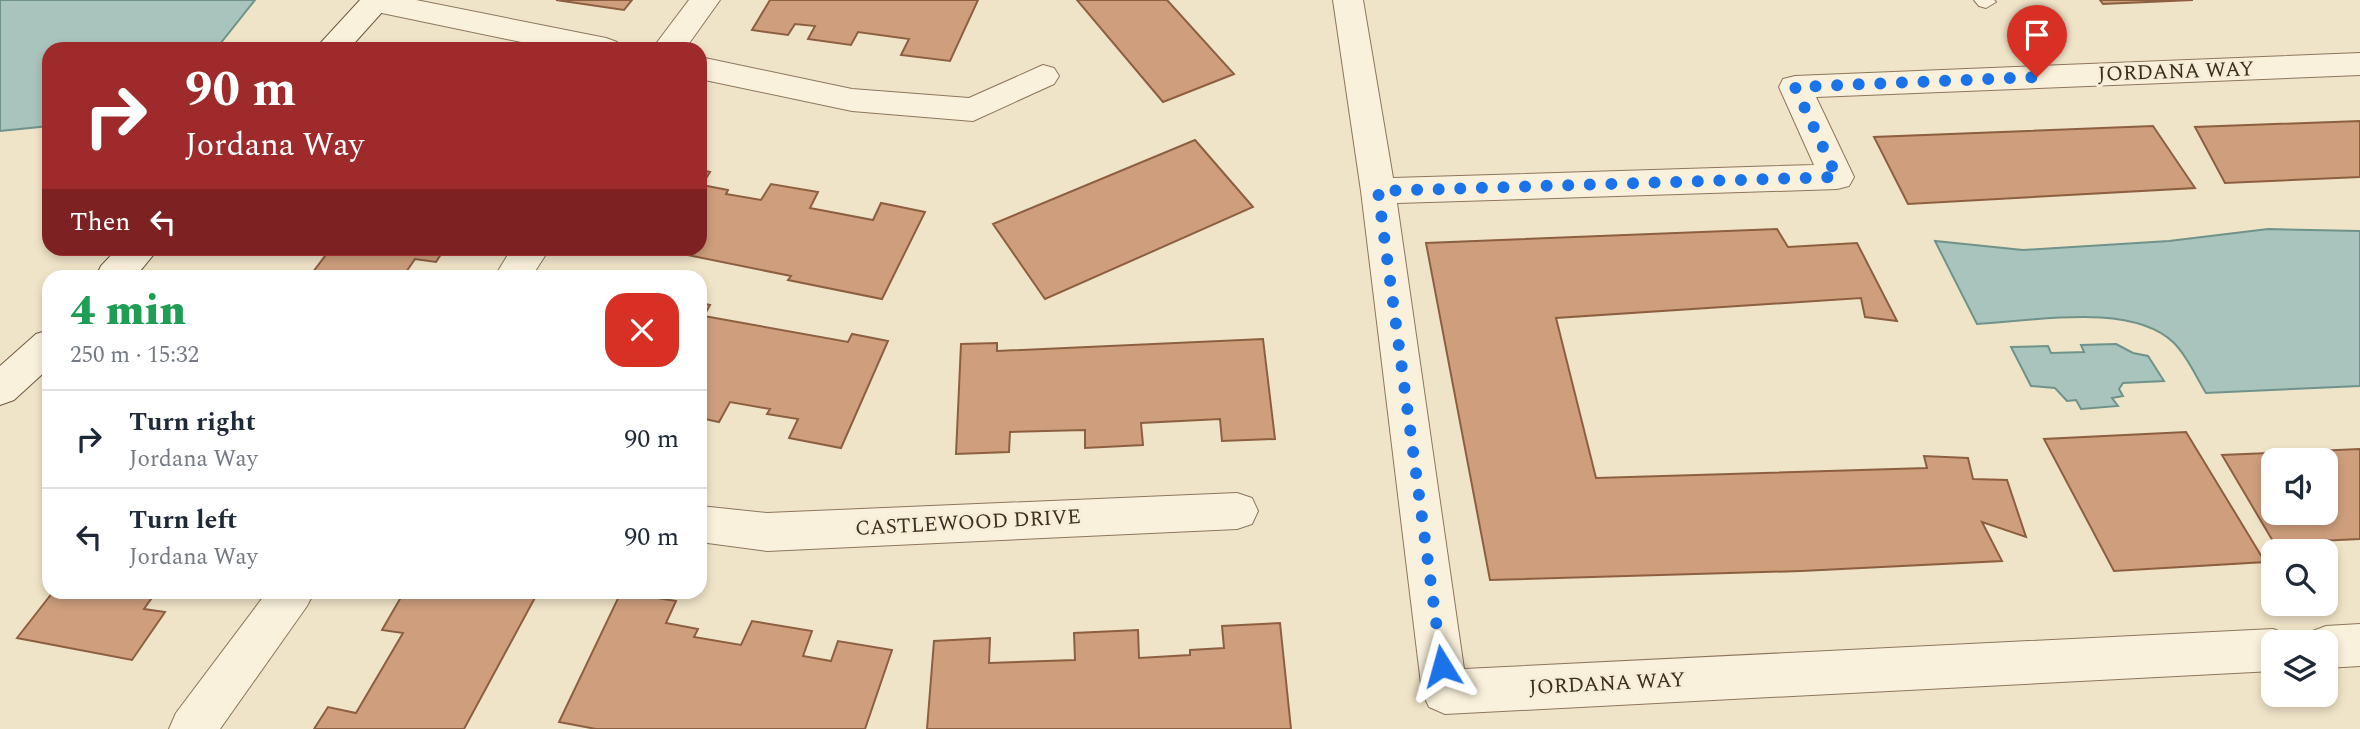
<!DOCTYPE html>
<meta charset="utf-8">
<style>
body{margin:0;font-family:Spectral,serif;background:#f6f6f7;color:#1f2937;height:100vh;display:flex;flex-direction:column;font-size:26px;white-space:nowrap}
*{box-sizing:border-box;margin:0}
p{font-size:23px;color:#747a83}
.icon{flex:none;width:38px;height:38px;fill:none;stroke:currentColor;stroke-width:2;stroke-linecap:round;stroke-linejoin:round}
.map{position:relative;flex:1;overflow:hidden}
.drawer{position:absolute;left:42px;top:270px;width:665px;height:329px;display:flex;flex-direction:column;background:#fff;border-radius:21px;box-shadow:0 4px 10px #0003}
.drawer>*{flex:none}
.banner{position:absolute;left:42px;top:42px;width:665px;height:214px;border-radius:21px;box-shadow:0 4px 10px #0003;background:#9e2a2b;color:#fff;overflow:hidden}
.tools{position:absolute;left:2261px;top:448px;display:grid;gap:14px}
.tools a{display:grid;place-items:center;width:77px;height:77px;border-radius:14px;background:#fff;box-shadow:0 4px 10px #0003;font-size:35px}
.pin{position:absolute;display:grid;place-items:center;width:60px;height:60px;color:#fff;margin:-72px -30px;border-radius:50% 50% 50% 0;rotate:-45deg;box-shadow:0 0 7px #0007}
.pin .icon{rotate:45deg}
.me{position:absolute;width:77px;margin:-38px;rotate:352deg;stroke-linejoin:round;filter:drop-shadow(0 0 5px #0008)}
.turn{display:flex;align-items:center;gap:24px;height:147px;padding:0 28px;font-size:32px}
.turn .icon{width:91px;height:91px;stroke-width:2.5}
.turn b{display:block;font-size:49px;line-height:60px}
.then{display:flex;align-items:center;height:66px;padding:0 28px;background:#0003;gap:14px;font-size:26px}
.round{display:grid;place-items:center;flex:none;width:74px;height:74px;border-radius:21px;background:#f6f6f7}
.headline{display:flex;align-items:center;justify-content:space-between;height:119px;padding:0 28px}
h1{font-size:42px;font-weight:800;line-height:52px;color:#1e9e55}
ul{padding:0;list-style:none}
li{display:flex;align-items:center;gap:21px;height:98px;padding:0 28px;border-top:2px solid #e0e1e3}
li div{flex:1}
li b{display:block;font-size:26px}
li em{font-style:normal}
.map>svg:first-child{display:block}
</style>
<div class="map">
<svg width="2360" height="729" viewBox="0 0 2360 729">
<rect width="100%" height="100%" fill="#f0e4c8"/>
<path fill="#a9c4bc" stroke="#6f938a" stroke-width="2" d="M0,0H255L216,49H49V126L0,131Z
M2268,229L2360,231V386L2206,393C2196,377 2188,357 2174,343C2132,302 2033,321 1977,324L1935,241L2023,250L2169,241Z
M2116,344L2133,353L2148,356L2164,381L2123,383L2119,389L2123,396L2112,398L2118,406L2081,409L2076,400L2067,401L2055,388L2031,386L2011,347L2048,346L2051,353L2084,352L2081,345Z"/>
<path fill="#cf9f7d" stroke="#8d5f41" stroke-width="2" fill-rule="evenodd" d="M556,0H632L624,10Z
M770,0H978L950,61L901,55L909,39L858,32L851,45L808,39L815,26L795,24L788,35L752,30Z
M1077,0H1167L1234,74L1163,102Z
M2100,0H2193L2103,4Z
M2360,121V177L2225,183L2195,127Z
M2153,126L2195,188L1908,204L1874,137Z
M1195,140L1253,207L1045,299L993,224Z
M700,170L710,172L702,185L728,190L726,194L761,200L771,184L818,192L810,208L873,220L881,203L925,212L882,299L788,280L791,276L653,248H700Z
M1777,229L1788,247L1857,243L1897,321L1865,317L1861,298L1556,318L1596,478L1927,468L1924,456L1968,458L1973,479L2007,480L2026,537L1982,522L2002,561L1801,571L1490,580L1426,243Z
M331,248H445L436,262L415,259L404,275L395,276H310Z
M700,303L710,305L704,316L848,342L852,334L888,341L841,448L789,438L798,419L767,414L770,409L730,402L719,422L700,418Z
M1263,339L1275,439L1222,441L1220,419L1141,423L1143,445L1085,448V430L1010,432L1009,452L956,454L961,344L997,343V351Z
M2186,432L2265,562L2114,571L2044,439Z
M2360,449V539L2274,543L2222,455ZM2273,460H2326V513H2273Z
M53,592H156L144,609L165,612L132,660L17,638Z
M404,592H538L464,729H314L328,707L356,713L403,633L382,630Z
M621,592L676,601L666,623L698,629L694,637L741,645L752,621L812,631L803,656L831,661L838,641L892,650L865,729H596L559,722Z
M1280,623L1291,729H927L934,641L990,638L989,663L1075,660L1074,633L1138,630L1139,658L1190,655V650L1224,648L1222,626Z"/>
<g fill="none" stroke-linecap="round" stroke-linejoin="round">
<g stroke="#8d765c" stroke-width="2">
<path id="lane" d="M1974,0H1994L1996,2L1986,8L1979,6Z"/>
</g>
<g stroke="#8d765c" stroke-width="2">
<path id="street" d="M363,0H416L606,38L617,42L622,49H555L377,12L366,9Z
M689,0H720L685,49H652Z
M1333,0H1363L1393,178L1814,165L1779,87L1783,79L1795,76L2360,53V75L1816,97L1854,177L1849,186L1837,189L1397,203L1464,669L2273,629L2289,635L2292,642H2273V671L1445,714L1429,707L1422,692L1361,191Z
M700,57L852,89L969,98L1043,65L1054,68L1059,76L1054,84L973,121L852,111L700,79Z
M512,248H550L532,276H495Z
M1237,493L1252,498L1258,511L1252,524L1237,529L767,551L700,542V506L767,513Z
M267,592H314L307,606L220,729H169L176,713Z
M2360,624V666L2326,668V642H2306L2310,632L2326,626Z"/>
</g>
<g stroke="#6f573f" stroke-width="2">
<path id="secondary" d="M360,0H393L349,49H315Z
M118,248H159L136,276H96L101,266Z
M49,330V368L14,400L0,405V366L36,334Z"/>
</g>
<use href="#lane" fill="#faf1dc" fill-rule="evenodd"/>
<use href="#street" fill="#faf1dc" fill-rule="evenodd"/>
<use href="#secondary" fill="#faf1dc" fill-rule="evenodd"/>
</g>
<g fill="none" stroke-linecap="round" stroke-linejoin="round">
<path stroke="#1a73e8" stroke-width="12" stroke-dasharray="0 21.6" d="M1442,666L1378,191L1837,177L1795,87L2037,77"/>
</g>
<g text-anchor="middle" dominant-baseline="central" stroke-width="6" stroke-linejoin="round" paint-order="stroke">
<g font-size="21" fill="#3d2e20" stroke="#f7eed8">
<text transform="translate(2176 72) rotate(-2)">JORDANA WAY</text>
<text transform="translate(968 523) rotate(-3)">CASTLEWOOD DRIVE</text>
<text transform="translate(1607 684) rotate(-3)">JORDANA WAY</text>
</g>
</g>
</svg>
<div class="tools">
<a><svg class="icon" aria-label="sound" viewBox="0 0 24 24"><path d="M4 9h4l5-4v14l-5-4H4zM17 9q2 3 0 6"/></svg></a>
<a><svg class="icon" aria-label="search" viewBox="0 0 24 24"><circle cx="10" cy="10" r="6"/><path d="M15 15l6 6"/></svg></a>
<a><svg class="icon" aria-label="layers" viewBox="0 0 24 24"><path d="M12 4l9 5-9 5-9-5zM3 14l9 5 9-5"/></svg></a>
</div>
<div class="pin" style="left:2037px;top:77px;background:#d93025"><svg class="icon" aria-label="arrive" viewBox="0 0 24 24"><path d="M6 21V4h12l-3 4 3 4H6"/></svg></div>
<svg class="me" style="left:1442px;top:666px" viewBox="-20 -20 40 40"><path d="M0-17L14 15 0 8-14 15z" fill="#1a73e8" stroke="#fff" stroke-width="4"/></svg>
<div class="banner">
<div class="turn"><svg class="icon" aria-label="right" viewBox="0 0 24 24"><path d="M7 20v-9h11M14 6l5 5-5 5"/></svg><div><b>90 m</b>Jordana Way</div></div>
<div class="then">Then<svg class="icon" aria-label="left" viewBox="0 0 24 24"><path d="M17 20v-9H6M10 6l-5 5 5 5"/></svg></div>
</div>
<section class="drawer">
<div class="headline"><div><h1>4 min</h1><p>250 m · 15:32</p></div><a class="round" style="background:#d93025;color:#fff"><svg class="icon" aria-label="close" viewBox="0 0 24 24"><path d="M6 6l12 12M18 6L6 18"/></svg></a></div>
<ul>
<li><svg class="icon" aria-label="right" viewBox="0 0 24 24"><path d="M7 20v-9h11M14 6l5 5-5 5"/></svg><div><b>Turn right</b><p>Jordana Way</p></div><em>90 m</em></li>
<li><svg class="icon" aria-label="left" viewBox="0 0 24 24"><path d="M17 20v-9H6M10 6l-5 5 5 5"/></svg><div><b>Turn left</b><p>Jordana Way</p></div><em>90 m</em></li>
</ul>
</section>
</div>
